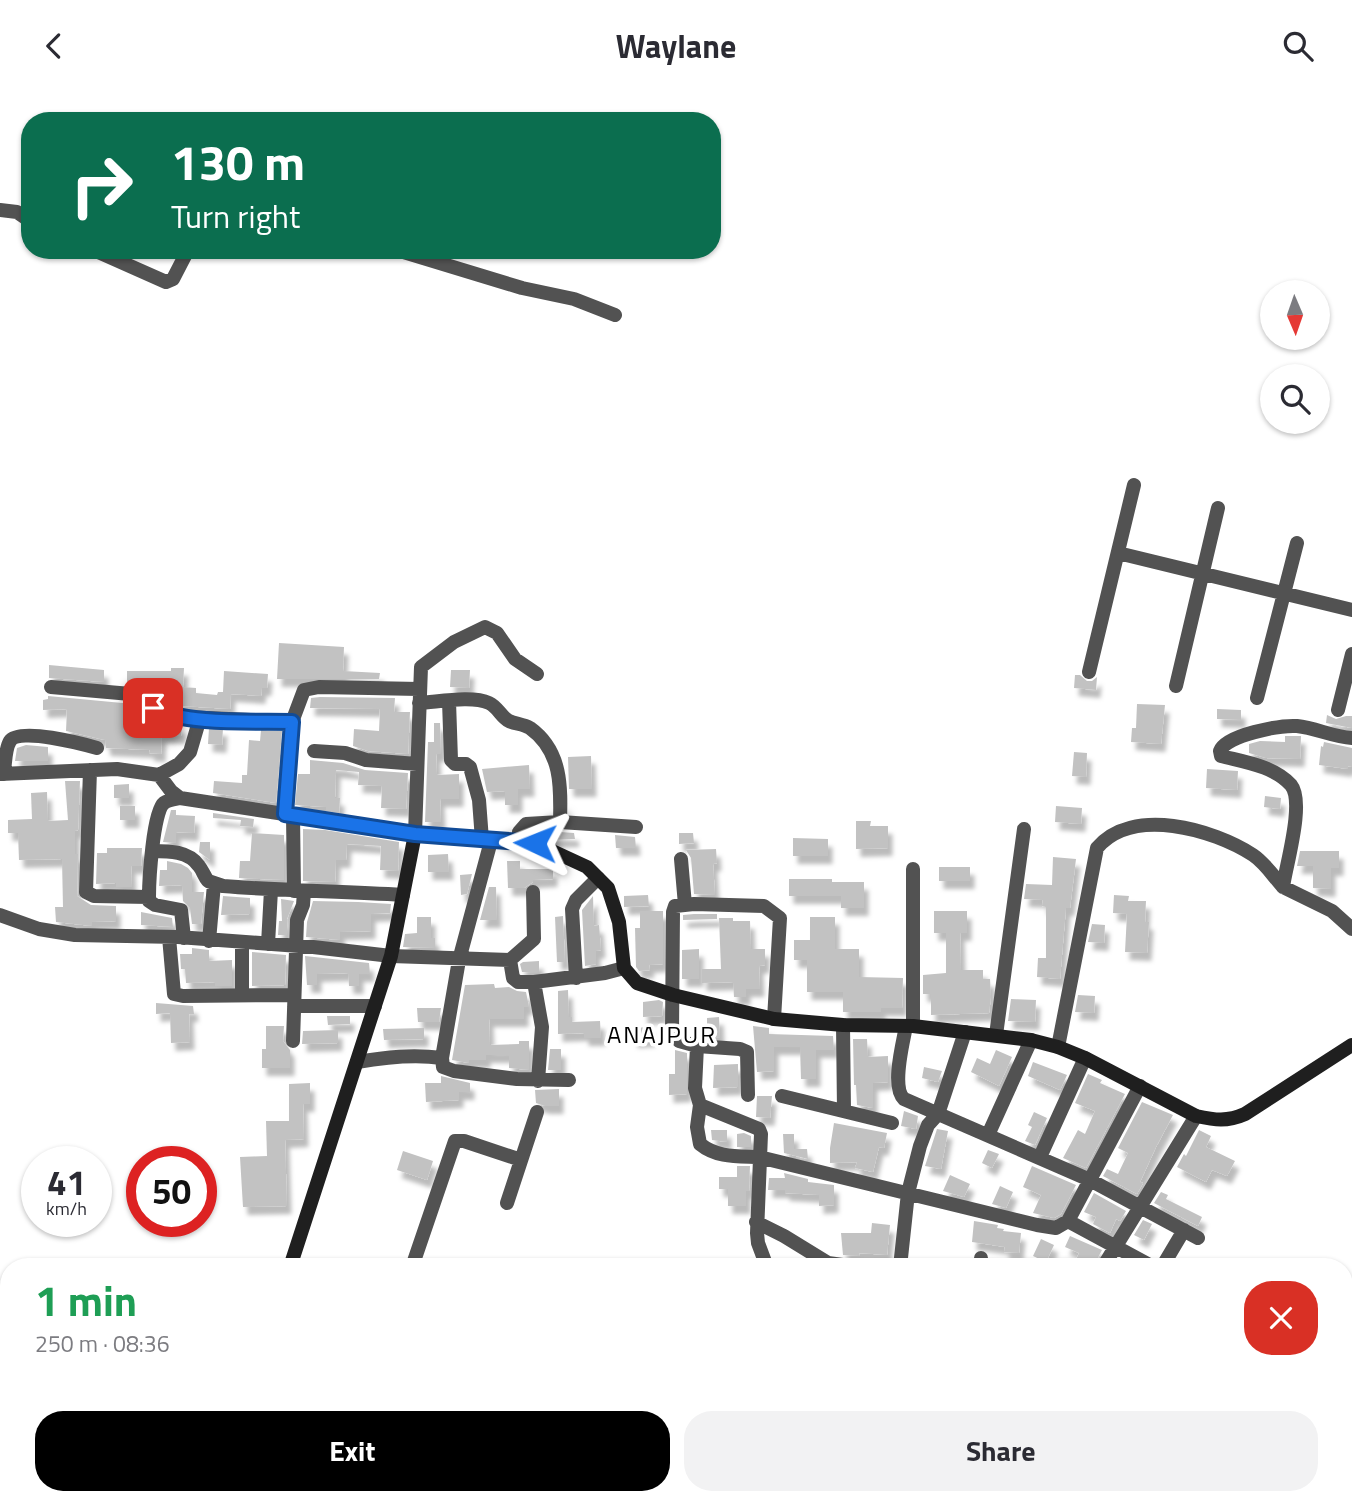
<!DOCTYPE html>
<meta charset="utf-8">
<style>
body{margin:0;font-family:"Titillium Web",sans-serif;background:#f2f2f3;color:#2b2b33;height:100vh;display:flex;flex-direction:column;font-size:26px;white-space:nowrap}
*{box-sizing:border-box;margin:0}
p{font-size:23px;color:#7c7c81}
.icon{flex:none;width:38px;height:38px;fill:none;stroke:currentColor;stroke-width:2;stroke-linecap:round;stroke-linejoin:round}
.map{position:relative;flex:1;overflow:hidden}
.panel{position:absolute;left:0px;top:1167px;width:1353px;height:247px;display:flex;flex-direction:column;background:#fff;border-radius:28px 28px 0 0;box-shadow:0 2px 5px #0004}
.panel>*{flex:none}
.top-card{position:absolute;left:21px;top:21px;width:700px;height:147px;border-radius:28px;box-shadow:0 2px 5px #0004;background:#0b6e4f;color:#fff;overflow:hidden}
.needle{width:46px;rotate:178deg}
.fabs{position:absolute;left:1260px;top:189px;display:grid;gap:14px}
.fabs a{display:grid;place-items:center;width:70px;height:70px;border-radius:50%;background:#fff;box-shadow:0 2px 5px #0004;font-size:35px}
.speed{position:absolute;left:21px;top:1055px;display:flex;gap:14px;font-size:35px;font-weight:700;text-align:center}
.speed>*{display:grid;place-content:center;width:91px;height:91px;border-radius:50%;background:#fff;box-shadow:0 2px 5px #0004;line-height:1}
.speed small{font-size:18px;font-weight:400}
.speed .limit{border:10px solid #d22;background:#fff;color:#111}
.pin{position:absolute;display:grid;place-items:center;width:60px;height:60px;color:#fff;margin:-30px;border-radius:14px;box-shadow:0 4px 10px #0006}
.me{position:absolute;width:77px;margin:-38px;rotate:272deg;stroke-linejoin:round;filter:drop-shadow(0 0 5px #0008)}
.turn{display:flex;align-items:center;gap:24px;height:147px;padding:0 35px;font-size:32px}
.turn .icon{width:91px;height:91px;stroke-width:2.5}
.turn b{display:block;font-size:49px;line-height:60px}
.round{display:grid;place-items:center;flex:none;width:74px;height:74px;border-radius:28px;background:#f2f2f3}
.summary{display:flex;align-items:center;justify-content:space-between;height:119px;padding:0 35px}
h1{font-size:42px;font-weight:700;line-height:52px;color:#1e9e55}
.action{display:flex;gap:14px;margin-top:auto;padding:14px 35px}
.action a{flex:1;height:80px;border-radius:28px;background:#000;color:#fff;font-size:28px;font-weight:700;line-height:80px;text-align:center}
.action a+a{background:#f2f2f3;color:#2b2b33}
header{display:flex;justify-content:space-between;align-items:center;height:91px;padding:0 35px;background:#fff;font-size:32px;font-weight:700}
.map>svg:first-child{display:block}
</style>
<header><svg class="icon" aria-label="back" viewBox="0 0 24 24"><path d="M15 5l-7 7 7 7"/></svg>Waylane<svg class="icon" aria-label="search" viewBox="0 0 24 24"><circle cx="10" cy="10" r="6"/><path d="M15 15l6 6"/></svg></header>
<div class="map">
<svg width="1352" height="1413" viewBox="0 0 1352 1413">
<defs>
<filter id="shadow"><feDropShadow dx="4.5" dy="8" stdDeviation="2" flood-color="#0004"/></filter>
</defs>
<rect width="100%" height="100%" fill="#fff"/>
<path fill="#c2c2c2" filter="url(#shadow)" d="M279,552L344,556L343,580L380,582L379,588H277Z
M49,574L104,579V591L49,587Z
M171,577H184L183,596L196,597V602L217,604L218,601H223L224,580L268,583L267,597H262L261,605L231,603L230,618L182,615V609L174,608V604L154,603L144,595L127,593V580H171Z
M451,579H470L469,597L450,596Z
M1075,584H1080L1087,590H1092L1097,586L1096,599L1074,597Z
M48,605L133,613L132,626L152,627V630L182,635L181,645L162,644L161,663L149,662L150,659L106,657L105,649L66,640L67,618L43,619V609L48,608Z
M320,606L395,607L394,621H410L408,663L368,660L353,655L354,638L379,640L380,618L310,617L311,607Z
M1137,613L1165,614L1161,653L1131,651L1132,637H1136Z
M1217,618L1241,619V629L1217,628Z
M1327,624L1336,628L1346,625H1352V637L1326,632Z
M434,632H440L441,663H436L437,684L459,683V708H440L441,731H425L428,651H434Z
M209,637H223L222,654L208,653Z
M261,639L282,640L276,712L213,702L214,690L242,692V684H247L249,649L260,650Z
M1285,645H1301L1300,668L1266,667L1249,662V653L1260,650L1285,651Z
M1324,651L1352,657V676L1348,675V678L1319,674L1321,655L1323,656Z
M26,654L48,656V670H15L17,657Z
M1074,661L1087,662L1086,686L1072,685Z
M591,665L592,698H569L568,666Z
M310,669L343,672L365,679L408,682L406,718L381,717L382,695L358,694L359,681L336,679L335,707H340L339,722L326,720V716L295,714L298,683H310Z
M529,674L530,698H518V714H505V700L487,701L482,678Z
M1207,678L1238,680L1237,699L1206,697Z
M65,690H80L78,739L75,740V763H78L77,805L91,814L116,815V830L92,831V835L56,831L55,816H63L62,768L19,769L18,742H8V729L32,728L31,702L47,701L48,730L68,729Z
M129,693V707H114V694Z
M1265,705L1281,707L1280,718L1264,716Z
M120,715H135V729H120Z
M1056,715L1082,717L1081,733L1055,731Z
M171,719H176V724L195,725L194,742L176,741V752L163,751Z
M213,722L254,728L253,736L240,735L241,729L213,727Z
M856,730H871L870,735H888V757L856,758Z
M303,738L325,739L399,751L398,780L380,779L381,755L347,753L346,769H336L335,791L303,790Z
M560,741L574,742L575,748L551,749L537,743Z
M252,742L284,744V789L239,787L240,770H250Z
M679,742H693L694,752L679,753Z
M615,744L635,746L636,757H616Z
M793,747L828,748V765H793Z
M200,751H210V769L199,761Z
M107,757H142L141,775H131L132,796H116V792L96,793L97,762H107Z
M716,758L717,772L713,773L715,804L694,803L691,767L686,759Z
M1300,760H1339V777H1331V798L1313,797V775H1297Z
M448,763L449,781H428V764Z
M1053,766L1076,768L1070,817H1066L1060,888L1037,886L1038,867H1046V816L1042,815L1043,809L1024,808L1026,793L1052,794Z
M167,770L181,773L188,777L192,782V801H204L201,833H192L190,817L183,810L182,794L159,795L160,779H167Z
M507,770H520V778H553V788L533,789V791L524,797H508Z
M939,776H970V790H939Z
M472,783L467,803L461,804L460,784Z
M789,788H832V791H864V817H841V805H789Z
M489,796H496L497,829H480Z
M648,804L649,815L624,816V805Z
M1114,804L1129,805L1128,810H1146L1145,831H1149L1147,862L1125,861L1127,823L1113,822Z
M223,805L250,807V823L221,824Z
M593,805L594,835L599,834L601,859L596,860V873L585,875L582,819Z
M281,808L294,810L287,828V844H278L279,830H282Z
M313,810L358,811L391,813L390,822L371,823V840L340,841V849L306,846L307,831Z
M640,820H663V873L649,874L650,879L639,880L636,876L635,837H640Z
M934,820H967V842H960L961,879H983V888H990L991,906L989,922L931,924V903H923V884L946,882V842H934Z
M141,821L172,827L173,836L141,834Z
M694,823H717V828L683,829V824Z
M563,825L565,871H557L555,826Z
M417,826H431V847H435V857L403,856L405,843L417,842Z
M810,826H835V858H859V886L903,887L902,917H881V921H843V901H807V869H794V849H810Z
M719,827H733V830H750L751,858H765V874L759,875L760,898H746V906H734L733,891L702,892V878H721Z
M1092,833L1105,834L1104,852L1088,851Z
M192,857L209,859V870L232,869V895H215V891L186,892L185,878H181L180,863H192Z
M699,858V888H682V859Z
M252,861L286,864L285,894L252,895Z
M305,865L369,872L370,883H359V895H349L348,882L317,883V894H307Z
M539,870V881H522L520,873L523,871Z
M494,893L495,897L509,896L517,900L526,901L529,916H524V928H489L490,954L519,953V950H529V979L509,977V964H486V969H469V972L452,969L465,894Z
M568,899L569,926H572V931L600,930L601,947H584V942L558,943V900Z
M1078,904L1095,905L1094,922L1075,921Z
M1011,908L1036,909L1035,931L1008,930Z
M659,909L663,911L662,925L643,926V911Z
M156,912L193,915L194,923H189L190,951L171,952L170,922L156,923Z
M417,917H441L439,931H418Z
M327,925H350V933L328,934Z
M719,926L720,947L707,946V927Z
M266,935H284L283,950L290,959V977H262V958H266Z
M753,935L769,937V943L833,945L834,959H816V988H801L800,956H774V980L757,981Z
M650,936L651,948L633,949V937Z
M424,937V948L384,949L383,938Z
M338,939V952L302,953L303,940Z
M853,948H867L868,966L888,965V991L873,992V1017L857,1014L856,994H854Z
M550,958H561V979H548Z
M675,959L687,962V1003L669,1004V983H675Z
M996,959L1012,966L999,995L971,981L977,967L990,973Z
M1033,971L1067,984L1060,999L1028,985Z
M738,973V996L713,997L714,974Z
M924,976L942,980L938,991L922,987Z
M1088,983L1102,989L1100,992L1125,1003L1086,1077L1063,1067L1078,1039L1085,1043L1095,1020L1075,1012Z
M441,985L470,992V1001H459V1009L426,1011L425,992H441Z
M310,992V1013H303L304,1048L285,1049L287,1115L243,1116L240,1066L267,1065L266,1030H289V993Z
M559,998V1015H545L536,1012L535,999Z
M757,1005H772L770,1027L756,1026Z
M1142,1011L1173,1024L1156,1056L1140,1091L1143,1092L1137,1103L1103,1085L1107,1078L1118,1083L1128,1062L1118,1057Z
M904,1020L918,1025L916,1038L901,1035Z
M1034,1021L1047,1027L1035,1054L1025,1050L1032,1036L1028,1034Z
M834,1032L887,1042L884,1057L879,1056L873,1081L855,1077L857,1071L830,1072V1057Z
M937,1038L948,1040L941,1078L925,1075Z
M711,1039H727V1051L712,1049Z
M1199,1039L1211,1045L1206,1056L1235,1070L1227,1085L1212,1079L1206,1091L1177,1076L1184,1063L1186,1065Z
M744,1042L751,1045V1056H737V1043Z
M783,1043H794V1058H807L808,1068L784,1062Z
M988,1059L999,1063L992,1077L982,1072Z
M403,1060L433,1070L427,1089L397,1079Z
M737,1075H750L749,1100H746V1115H728V1098H719V1086H737Z
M1032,1075L1076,1094L1061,1123L1054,1127L1033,1122L1041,1104L1023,1096Z
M784,1082L808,1088V1091L834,1094V1114L819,1115V1104L785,1102V1099H768L769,1087H785Z
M950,1084L970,1093L964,1106L943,1100Z
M1000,1095L1013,1101L1006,1117L992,1113Z
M1161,1101L1168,1104L1166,1108L1202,1126L1198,1135L1154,1112Z
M1094,1102L1126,1120L1120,1130L1116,1128L1110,1142L1093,1133L1096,1126L1084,1121Z
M1143,1129L1152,1133L1144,1149L1134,1144Z
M974,1130L998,1134L997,1137L1004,1138L1003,1140L1021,1142L1019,1162L1004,1161L1005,1156L972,1151Z
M872,1132L890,1134L887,1164L859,1162L860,1165L843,1164L841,1142H871Z
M1070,1145L1102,1159L1093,1176H1073L1079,1162L1065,1156Z
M1041,1148L1054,1154L1046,1171L1033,1165Z"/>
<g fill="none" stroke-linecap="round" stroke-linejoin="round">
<path stroke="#525252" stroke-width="14" d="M0,119L17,121L30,130
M94,159L166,191L173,188L188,159
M397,159L522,197L574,208L615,224
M1118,462L1352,519
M1089,581L1134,394
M1176,595L1218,417
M51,596L142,604L156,619L185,626L292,631
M1257,607L1297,452
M449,610L451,669L455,673H466L470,676L479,709L482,749
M419,612C438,611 472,604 489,612C498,616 501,626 509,630C516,633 523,633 530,637C562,660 561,696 560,731
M1338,619L1352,563
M1352,647C1333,646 1316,637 1297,635C1280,634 1226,644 1220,660L1221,665C1244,671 1274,675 1291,694C1305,711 1286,774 1283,796L1332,820L1352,838
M314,660L345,662L366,669L417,673
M90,679L86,801L94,805L149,806
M0,683L117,678L159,684L179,673L190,661L200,627
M4,683C5,673 5,658 10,650C19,636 83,653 97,657
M159,684L171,700L180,707
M285,723L292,631L304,599L319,596L419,598
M293,724L294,800
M491,750L459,869L442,967L443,976L454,980L517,988L569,989
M520,751L519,741L526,733L560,731L636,736
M152,760C169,760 189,760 199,775C203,780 204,785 208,790L223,795C283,800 343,800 403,804
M681,768L685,814
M913,778V935
M0,824L39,838L75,844L178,846L313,856L391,865L510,869L534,848L533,801
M169,846L174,903L183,905L294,904
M184,847L181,819L155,814L149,810V806C149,790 153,720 164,712C168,709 176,708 180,707L415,743L421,576L454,551L485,536L497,542L515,568L537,583
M209,850L214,793
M242,852V904
M268,853L271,799
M510,869L513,887L518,891H534L542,936L538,990
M576,887L572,818L576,809L598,787
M534,891L605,882L624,877
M294,915H375
M843,934L844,1020
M906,935C903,952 891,996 904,1008L1090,1089L1198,1147
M996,944L1024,738
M293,950L297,829L303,814L304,801
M697,955L740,958L747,961L748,1004
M1058,956L1097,757C1132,715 1213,738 1253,764C1265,772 1274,786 1283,796
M357,971C386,966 413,963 442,967
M782,1005L892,1032
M700,1014L697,1036L700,1053C717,1067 738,1065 759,1066L1037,1134L1056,1137L1068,1130L1153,1176
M988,1044L1031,949
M1040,1066L1085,967
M507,1112L537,1021
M1068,1130L1140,995
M756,1131L784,1145L828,1172L850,1175L900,1174
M412,1176L455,1050H464L521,1069
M767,1176L758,1152L757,1142L761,1043L759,1038L700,1014L695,997L697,955L679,950L672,941L673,821L675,815L694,813L764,815L780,827L774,928
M900,1176L908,1102L920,1055L928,1034L938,1023L965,941
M981,1176V1167
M1103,1176L1196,1025
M1162,1176L1184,1139
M902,1405V1413
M776,1413V1405
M981,1413V1405
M1063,1413V1405"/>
<path stroke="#1f1f1f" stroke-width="14" d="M290,1176L391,865L415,743L535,752L587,776L608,797L619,831L624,877L637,892L673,904L774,928L843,934L913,935L1031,949L1058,956L1085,967L1196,1025C1215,1029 1227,1031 1245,1023L1352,954
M214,1413L216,1405"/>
</g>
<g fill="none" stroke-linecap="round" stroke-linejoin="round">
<g stroke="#114b97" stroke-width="18">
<path id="route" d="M153,617C184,634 256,630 292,631L285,723L415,743L535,752"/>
</g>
<use href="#route" stroke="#1a73e8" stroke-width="12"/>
</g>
<g text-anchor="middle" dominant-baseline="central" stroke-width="7" stroke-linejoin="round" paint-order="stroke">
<g font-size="24" letter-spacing="2" fill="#000" stroke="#fff">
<text x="662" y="943">ANAJPUR</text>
</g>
</g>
</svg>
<div class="fabs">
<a><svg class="needle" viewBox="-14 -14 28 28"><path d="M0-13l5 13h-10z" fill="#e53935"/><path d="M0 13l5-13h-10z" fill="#7c7c81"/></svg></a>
<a><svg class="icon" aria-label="search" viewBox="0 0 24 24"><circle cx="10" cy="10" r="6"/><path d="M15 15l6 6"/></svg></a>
</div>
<div class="speed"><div>41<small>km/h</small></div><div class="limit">50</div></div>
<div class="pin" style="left:153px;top:617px;background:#d93025"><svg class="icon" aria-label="arrive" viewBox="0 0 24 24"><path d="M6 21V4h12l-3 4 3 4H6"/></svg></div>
<svg class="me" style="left:535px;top:752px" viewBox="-20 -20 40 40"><path d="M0-17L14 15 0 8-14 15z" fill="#1a73e8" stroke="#fff" stroke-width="4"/></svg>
<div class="top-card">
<div class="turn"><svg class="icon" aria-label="right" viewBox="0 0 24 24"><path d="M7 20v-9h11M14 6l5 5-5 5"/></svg><div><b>130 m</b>Turn right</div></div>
</div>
<section class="panel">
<div class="summary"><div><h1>1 min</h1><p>250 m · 08:36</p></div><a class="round" style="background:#d93025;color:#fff"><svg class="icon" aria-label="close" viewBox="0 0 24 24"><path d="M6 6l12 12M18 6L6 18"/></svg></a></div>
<div class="action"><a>Exit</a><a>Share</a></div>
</section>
</div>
